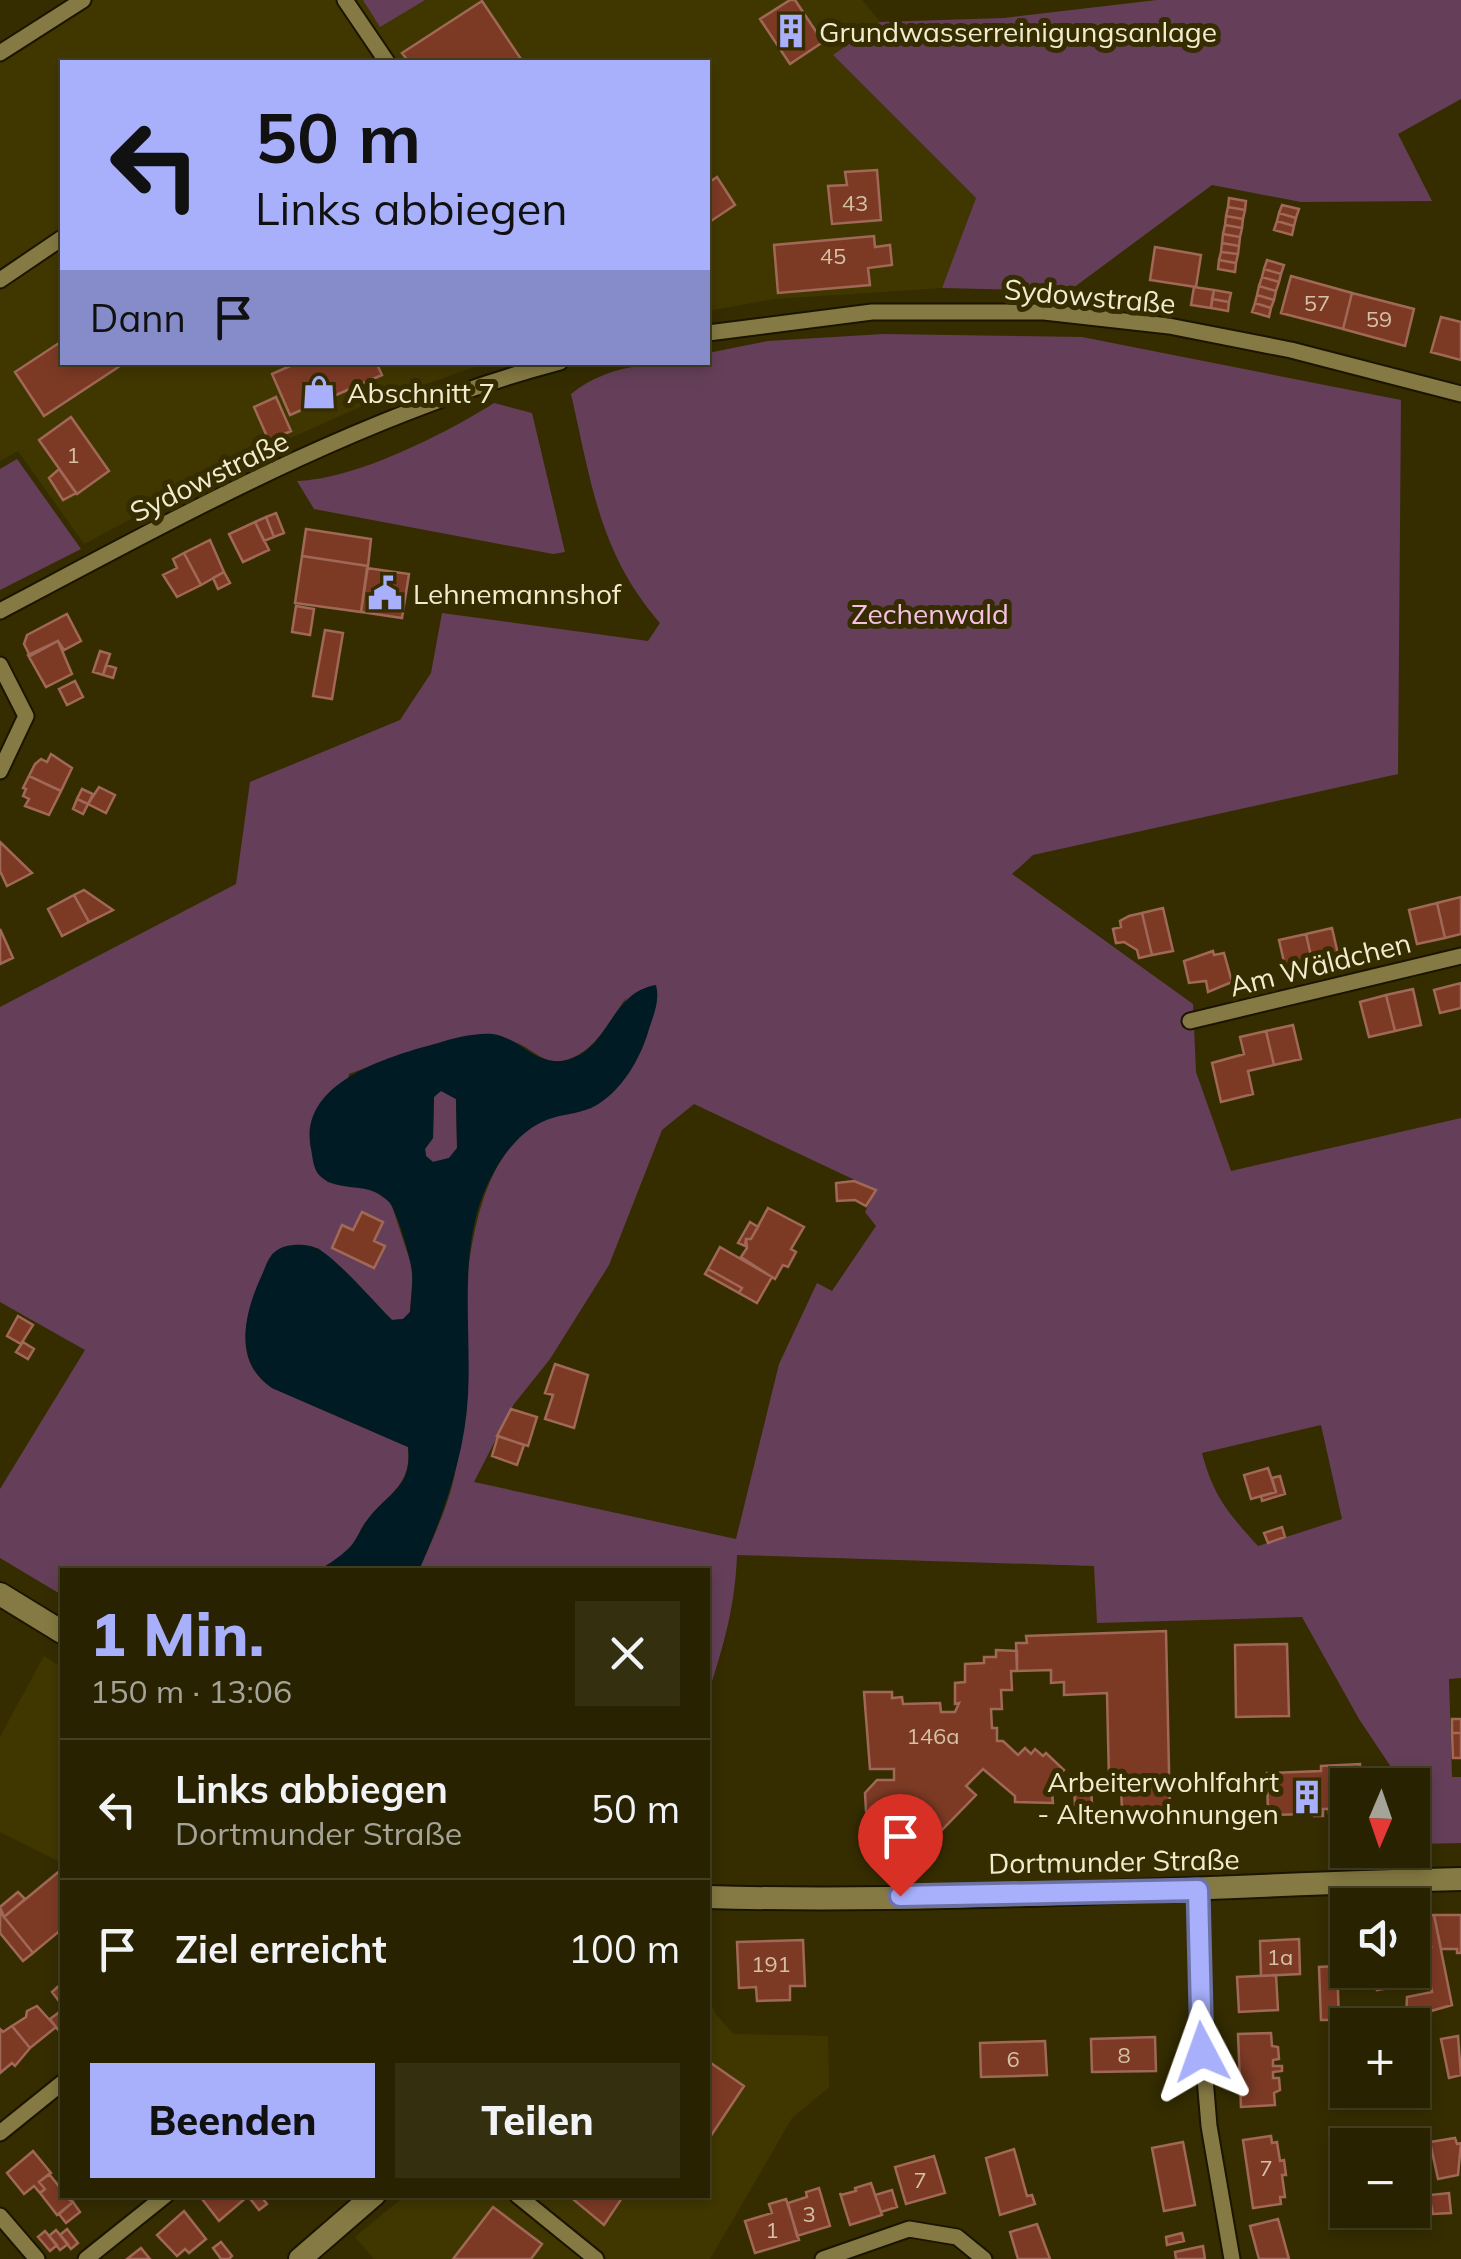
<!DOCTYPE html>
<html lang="de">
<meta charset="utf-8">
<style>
body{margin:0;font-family:Mulish,sans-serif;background:#342f0f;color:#f1f3f6;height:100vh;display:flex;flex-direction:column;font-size:38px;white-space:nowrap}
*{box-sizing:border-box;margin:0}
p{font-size:32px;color:#a5a499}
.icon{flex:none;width:55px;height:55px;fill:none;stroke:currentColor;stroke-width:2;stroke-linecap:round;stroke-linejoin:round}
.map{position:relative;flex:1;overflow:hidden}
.side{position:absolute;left:60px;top:1568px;width:650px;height:630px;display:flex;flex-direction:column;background:#282200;border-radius:0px;box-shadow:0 5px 15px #0003,0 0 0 2px #443f22}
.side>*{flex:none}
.banner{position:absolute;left:60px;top:60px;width:650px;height:305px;border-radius:0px;box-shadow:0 5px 15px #0003,0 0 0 2px #443f22;background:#a8b0fc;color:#111;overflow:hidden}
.needle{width:65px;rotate:182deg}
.tools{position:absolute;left:1330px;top:1768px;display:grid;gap:20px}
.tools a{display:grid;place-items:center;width:100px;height:100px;border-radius:0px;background:#282200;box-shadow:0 5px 15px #0003,0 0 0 2px #443f22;font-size:50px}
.pin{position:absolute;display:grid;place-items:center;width:85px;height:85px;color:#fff;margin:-102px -42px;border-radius:50% 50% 50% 0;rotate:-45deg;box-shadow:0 0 10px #0007}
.pin .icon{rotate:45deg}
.me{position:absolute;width:110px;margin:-55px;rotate:356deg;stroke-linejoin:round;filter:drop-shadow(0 0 8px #0008)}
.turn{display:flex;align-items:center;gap:35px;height:210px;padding:0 30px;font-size:45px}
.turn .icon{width:130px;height:130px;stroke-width:2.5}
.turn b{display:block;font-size:70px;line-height:85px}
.then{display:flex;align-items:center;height:95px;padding:0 30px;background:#0003;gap:20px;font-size:38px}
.round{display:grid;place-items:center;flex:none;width:105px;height:105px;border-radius:0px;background:#342f0f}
.head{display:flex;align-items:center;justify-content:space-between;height:170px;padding:0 30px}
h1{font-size:60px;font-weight:800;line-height:75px;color:#a8b0fc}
.button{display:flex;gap:20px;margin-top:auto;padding:20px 30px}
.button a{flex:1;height:115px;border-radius:0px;background:#a8b0fc;color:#111;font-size:40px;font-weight:800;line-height:115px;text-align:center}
.button a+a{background:#342f0f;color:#f1f3f6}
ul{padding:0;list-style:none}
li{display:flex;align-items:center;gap:30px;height:140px;padding:0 30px;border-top:2px solid #443f22}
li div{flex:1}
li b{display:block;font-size:38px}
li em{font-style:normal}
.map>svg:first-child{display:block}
</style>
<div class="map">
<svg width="1461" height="2259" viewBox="0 0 1461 2259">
<rect width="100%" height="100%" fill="#352d00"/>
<path fill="#403700" d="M67,0H862L880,22L834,56L976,198L942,288L774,299L708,311V62H62V362L487,363L360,407L241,460L84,544L18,451L0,461V42Z
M44,1656L62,1667V1863L0,1832V1737Z
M708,1996L715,2013L733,2034L828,2036L829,2087L792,2118L710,2259H374L355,2237L406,2195H708Z"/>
<path fill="#653f59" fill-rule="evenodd" d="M363,0H425L380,27Z
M1157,0H1461V99L1398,134L1432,201L1301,202L1212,185L1069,291L942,288L976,198L833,55L880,22L1004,18Z
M883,334L1082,337L1401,400L1398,774L1033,855L1012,874L1193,1004L1196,1072L1231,1171L1461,1118V1678L1449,1679L1452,1777H1461V1843L1420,1844L1412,1785H1403L1359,1719L1302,1617L1097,1623L1094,1566L737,1555C735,1606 724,1645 708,1694V1570H419C434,1536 452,1499 457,1461C467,1371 447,1172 540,1122C554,1115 575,1112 592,1108L626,998C611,1019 596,1050 569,1059C541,1069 530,1042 506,1040C449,1036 401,1054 349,1074L327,1182L370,1188L391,1203L413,1270L410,1312L403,1319L392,1320L318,1248L273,1253C253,1295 223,1355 272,1388L408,1447C412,1486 388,1493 368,1519C361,1527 358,1538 351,1546C343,1555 330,1563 320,1570H62V1595L0,1558V1489L85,1350L0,1302V1007L236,884L250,782L400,720L431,673L442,613L648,641L660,623C599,553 591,481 571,394C610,362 659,363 708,362V353L768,341ZM694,1104L876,1190L865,1212L876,1226L832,1291L817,1283L779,1364L736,1539L474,1482L514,1404L550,1359L609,1265L662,1130ZM1321,1425L1342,1519L1258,1546C1229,1514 1213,1496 1202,1453Z
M494,403L532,413L565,552L553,554L314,509L297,481C356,479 443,435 494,403Z
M17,459L81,549L0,590V469Z
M440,1090L456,1099L457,1148L449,1158L433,1162L426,1156L425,1149L433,1138L434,1097Z"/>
<path fill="#001b23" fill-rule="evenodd" d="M656,985C660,1000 654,1014 649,1029C641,1058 621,1093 593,1107C577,1115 557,1114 542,1122C522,1131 505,1152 495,1170C455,1237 472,1322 468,1395C465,1456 443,1515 419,1570H320C330,1563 343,1555 351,1546C358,1538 361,1527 368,1519C387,1493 413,1488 408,1447L272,1388C233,1362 244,1314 261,1277C265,1269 268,1256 276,1251C286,1243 309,1243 320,1250C342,1264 372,1300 392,1320L403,1319L410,1312C411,1299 413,1286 412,1274C412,1261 397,1211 389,1202C370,1180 339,1194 320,1176C313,1169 313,1159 311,1149C297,1082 390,1056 438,1043C454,1038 482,1031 498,1035C523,1042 538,1067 567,1060C610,1049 609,993 656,985ZM441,1091L456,1099L457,1148L449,1158L433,1162L426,1156L425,1149L433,1138L434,1097Z"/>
<path fill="#7c3a24" stroke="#a06856" stroke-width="2.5" d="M790,0H795L823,42L790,64L760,19Z
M482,1L523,62H409L402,53Z
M877,170L881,220L832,224L828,186L847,185L845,172Z
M717,177L735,205L708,223V183Z
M1229,198L1246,201L1245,210L1228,207Z
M1282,205L1299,209L1296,218L1279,213Z
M1228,207L1245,210L1243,219L1226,216Z
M1279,213L1296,218L1294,226L1277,221Z
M1226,216L1243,219L1242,228L1225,225Z
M1277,221L1294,226L1292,235L1274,230Z
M1225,225L1242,228L1240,237L1223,234Z
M1223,234L1240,237L1239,246L1222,243Z
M874,236L875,247L890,245L892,265L868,268L870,285L778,293L774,245Z
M1222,243L1239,246L1238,254L1221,252Z
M1155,247L1201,255L1196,287L1150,280Z
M1221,252L1238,254L1236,263L1219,260Z
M1219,260L1236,263L1235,272L1218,269Z
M1267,260L1284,265L1281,274L1264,269Z
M1264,269L1281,274L1279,282L1262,277Z
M1291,276L1352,293L1343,329L1281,313Z
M1262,277L1279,282L1276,291L1259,286Z
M1259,286L1276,291L1274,300L1257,295Z
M1194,287L1214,290L1211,308L1191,305Z
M1214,290L1231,293L1229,302L1212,299Z
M1352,293L1414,309L1405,346L1343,329Z
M1257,295L1274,300L1271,308L1255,303Z
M1212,299L1229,302L1228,311L1211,308Z
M1255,303L1271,308L1269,317L1252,312Z
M1441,317L1461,322V360L1431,352Z
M62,341V362H126L44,416L15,372Z
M299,362H376L382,375L290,415L272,374Z
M276,397L291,431L269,441L254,407Z
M71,417L109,471L77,494L39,440Z
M59,469L76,493L63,500L49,478Z
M276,513L284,533L274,537L266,517Z
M266,517L274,537L264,541L255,522Z
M255,522L269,550L243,562L229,534Z
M306,529L371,539L368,566L302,556Z
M210,540L224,572L201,585L184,553Z
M184,553L201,585L177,597L163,575L177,568L173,559Z
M302,556L368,566L361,612L295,603Z
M367,568L409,574L402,618L361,612Z
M224,572L230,583L218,589L213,578Z
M296,606L314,609L310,635L292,632Z
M67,614L81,641L64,650L58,641L30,656L24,644L27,635Z
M325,630L343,633L332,699L313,696Z
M58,641L72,674L46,687L28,655Z
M100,651L110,654L103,675L93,672Z
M106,665L116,668L113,678L103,675Z
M75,681L83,697L67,705L59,689Z
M51,754L72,768L61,791L29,776L35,764L41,759L47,762Z
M29,776L61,791L49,815L25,806L29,799L23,796L26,789L23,788Z
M99,787L115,795L106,813L88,804Z
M82,789L93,794L88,804L77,799Z
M77,799L88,804L83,814L73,809Z
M0,842L32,873L7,886L0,871Z
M84,890L113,910L89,922L74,895Z
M74,895L89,922L62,936L48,909Z
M1461,897V934L1445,938L1437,903Z
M1437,903L1445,938L1417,944L1409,910Z
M1163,908L1173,951L1152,955L1142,913Z
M1142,913L1152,955L1139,958L1137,950L1124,942L1116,943L1113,929L1121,927L1120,921L1129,916Z
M1332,928L1340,963L1314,969L1306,934Z
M0,929L13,958L0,964Z
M1306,934L1314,969L1287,975L1279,940Z
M1213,951L1214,955L1224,953L1232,982L1208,992L1206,981L1189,983L1184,961Z
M1461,983V1008L1440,1013L1434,990Z
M1413,989L1421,1025L1395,1031L1386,995Z
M1386,995L1395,1031L1369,1037L1360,1002Z
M1293,1025L1301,1059L1274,1065L1266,1031Z
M1266,1031L1274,1065L1248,1071L1253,1094L1221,1102L1212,1063L1244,1054L1240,1037Z
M854,1181L876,1190L866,1206L855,1200L837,1201L836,1183Z
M768,1208L804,1227L791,1249L796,1252L788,1267L783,1265L775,1279L741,1257L747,1248L746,1239H751Z
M362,1212L383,1222L374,1241L385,1246L374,1268L332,1248L342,1225L353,1230Z
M750,1222L758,1227L751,1239H746L745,1246L738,1243Z
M720,1247L772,1277L757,1303L739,1293L742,1288L708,1269Z
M708,1269L742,1288L739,1293L705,1274Z
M18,1316L33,1325L21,1344L7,1336Z
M23,1342L34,1349L28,1359L16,1352Z
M555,1364L588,1375L574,1428L545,1419L553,1395L545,1393Z
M511,1409L537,1417L528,1446L497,1436Z
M498,1436L524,1445L517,1465L492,1456Z
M1268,1468L1276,1492L1251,1499L1244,1475Z
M1280,1476L1285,1494L1262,1501L1261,1496L1276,1492L1272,1478Z
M1282,1527L1285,1537L1268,1543L1264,1533Z
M1166,1631L1170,1816L1122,1817L1121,1780H1109L1107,1693L1064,1695V1682L1051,1683V1670L1017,1671L1016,1643H1027L1026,1636Z
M1287,1644L1289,1716L1236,1717L1235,1645Z
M996,1650L1017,1651V1671H1011L1012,1690H1001L1002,1709H991L992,1728H997V1741H1003L1018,1755L1025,1748L1031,1754L1035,1749L1043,1756L1046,1753L1064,1770L1051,1783L1053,1803L1015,1802V1796L983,1769L966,1786L976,1795L941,1831L903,1829L896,1823H879L866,1811L865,1793L877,1780H894V1769H870L864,1692H892V1698L902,1697L903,1704L940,1703L941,1712H955L959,1703L955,1704V1683L965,1682V1664L984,1663V1657H996Z
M1452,1719H1461V1733H1452Z
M1452,1733H1461V1758H1453Z
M1360,1764V1785H1348V1812L1329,1813V1809H1323V1816H1314L1313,1810H1307L1308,1814L1268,1815L1267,1773L1321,1771V1766Z
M1074,1787H1091L1092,1805H1075Z
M62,1869V1929L33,1953L4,1917Z
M18,1892L25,1899L4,1917L0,1907Z
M0,1912L33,1953L23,1961L0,1933Z
M1434,1915H1461V1953H1457V1949H1441Z
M1434,1915L1452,2005L1406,2018L1407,1997L1432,1992L1425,1960L1431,1948L1415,1949L1412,1953V1916Z
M1299,1939L1300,1974L1261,1976L1260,1941Z
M803,1940L805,1986H790V2000L757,2001L756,1987L739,1988L737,1942Z
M1337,1966L1339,2020H1321L1319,1967Z
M1374,1970H1387L1390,1988L1377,1990Z
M1276,1975L1278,2010L1239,2012L1237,1977Z
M62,1983V2005L52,1992Z
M37,2006L56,2027L30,2048L12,2026L26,2017L27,2011Z
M58,2013L62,2019V2035L50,2019Z
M12,2026L30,2048L15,2066L12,2063L0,2073V2029L3,2032Z
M1271,2033L1272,2046L1278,2047L1279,2059L1273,2060V2066H1282V2071L1273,2072V2078H1279L1280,2090L1274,2093L1275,2105L1241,2107L1238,2034Z
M1458,2036L1461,2075L1449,2078L1441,2039Z
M1155,2037L1156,2071L1092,2072L1091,2039Z
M1045,2041L1047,2075L981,2077L980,2043Z
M1416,2044L1421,2083L1412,2085V2045Z
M708,2061L744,2086L708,2140Z
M1271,2136L1272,2143L1277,2142L1280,2161L1284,2160L1286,2175H1282L1285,2197H1280L1281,2204L1253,2208L1243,2140Z
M1455,2138L1457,2144L1461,2143L1458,2175L1438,2179L1430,2142Z
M1183,2142L1195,2205L1164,2211L1152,2148Z
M1014,2149L1027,2196L1032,2195L1035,2204L1000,2215L986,2158Z
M33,2151L51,2173L39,2182L45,2189L40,2193L34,2186L24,2194L7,2173Z
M934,2156L945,2193L906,2204L895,2167Z
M49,2174L62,2190V2195L73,2202L57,2215L40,2193L45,2189L39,2182Z
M871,2183L882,2215L850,2225L840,2193L841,2195L856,2191L855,2188Z
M819,2188L830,2226L797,2236L788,2203L807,2197L806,2192Z
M892,2190L897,2207L881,2212L875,2195Z
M1449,2193L1451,2213L1433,2214L1429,2195Z
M207,2195H245L247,2197L219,2221L202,2199Z
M260,2195L267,2204L259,2210L248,2196Z
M568,2195H624L604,2225Z
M786,2199L799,2240L755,2253L745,2221L772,2213L769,2204Z
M73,2202L80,2212L66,2223L59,2214Z
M493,2207L542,2244L531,2259H453Z
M184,2211L206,2239L189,2253L185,2249L177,2256L157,2235Z
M1278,2219L1289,2259H1259L1250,2226Z
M1037,2224L1050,2259H1018L1010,2232Z
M67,2229L78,2243L71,2249L60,2235Z
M56,2230L68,2244L60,2250L49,2236Z
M45,2231L57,2245L50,2251L38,2237Z
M1182,2233L1184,2241L1167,2245L1166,2237Z
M221,2242L232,2256L229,2259H221L213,2248Z
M1203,2246L1205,2259H1176L1175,2252Z
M141,2248L150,2259H127L132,2255Z"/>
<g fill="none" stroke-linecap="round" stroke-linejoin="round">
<g stroke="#1b1500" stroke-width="19">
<path id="minor" d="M345,0L387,62
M0,53L83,0
M0,280L62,238
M708,333L872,312H1044L1169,326L1291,350L1461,394
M0,611C180,516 362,414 560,362
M0,665L26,716L0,771
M1190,1021L1461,956
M1198,1890L1199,2006L1209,2126L1232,2259
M0,2133L62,2083
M517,2195L596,2259
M0,2216L37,2259
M86,2259L166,2195
M823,2259L909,2229L957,2237L984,2259"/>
</g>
<g stroke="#1b1500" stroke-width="26">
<path id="secondary" d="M0,1594L62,1632
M708,1897C959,1904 1210,1885 1461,1879
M300,2259L374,2195"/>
</g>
<use href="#minor" stroke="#857a43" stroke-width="15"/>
<use href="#secondary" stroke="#857a43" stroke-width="22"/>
</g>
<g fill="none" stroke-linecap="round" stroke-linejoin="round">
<g stroke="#6d72a4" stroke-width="25">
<path id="route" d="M900,1896L1198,1890L1202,2052"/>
</g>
<use href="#route" stroke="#a8b0fc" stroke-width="18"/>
</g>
<defs>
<g id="building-bare" transform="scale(2.7)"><path d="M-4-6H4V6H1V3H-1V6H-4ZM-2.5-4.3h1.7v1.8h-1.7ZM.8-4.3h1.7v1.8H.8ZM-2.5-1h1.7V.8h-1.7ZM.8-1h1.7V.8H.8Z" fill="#a8b0fc" stroke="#352d00" stroke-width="2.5" paint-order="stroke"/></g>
<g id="shop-bare" transform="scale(2.7)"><path d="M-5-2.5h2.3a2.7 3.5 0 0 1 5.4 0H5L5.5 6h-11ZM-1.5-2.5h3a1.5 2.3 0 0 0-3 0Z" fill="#a8b0fc" stroke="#352d00" stroke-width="2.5" paint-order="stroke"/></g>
<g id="civic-bare" transform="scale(2.7)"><path d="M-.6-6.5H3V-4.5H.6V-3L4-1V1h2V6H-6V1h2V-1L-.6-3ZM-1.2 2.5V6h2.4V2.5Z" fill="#a8b0fc" stroke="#352d00" stroke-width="2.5" paint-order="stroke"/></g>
</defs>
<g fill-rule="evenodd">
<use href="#building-bare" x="791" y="31"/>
<use href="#shop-bare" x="319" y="392"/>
<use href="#civic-bare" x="385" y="593"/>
<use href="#building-bare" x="1307" y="1797"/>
</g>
<g text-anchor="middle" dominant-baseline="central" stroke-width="10" stroke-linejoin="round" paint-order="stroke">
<g font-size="22" fill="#d4c0a4">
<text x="855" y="203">43</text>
<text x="833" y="256">45</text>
<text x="1317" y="303">57</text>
<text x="1379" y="319">59</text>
<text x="73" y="455">1</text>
<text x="933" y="1736">146a</text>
<text x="1280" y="1957">1a</text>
<text x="771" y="1964">191</text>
<text x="1124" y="2055">8</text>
<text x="1013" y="2059">6</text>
<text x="1266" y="2168">7</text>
<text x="920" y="2180">7</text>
<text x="809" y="2214">3</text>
<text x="772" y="2230">1</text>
</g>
<g font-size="28" fill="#f1eccf" stroke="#352d00" text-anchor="start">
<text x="819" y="31">Grundwasserreinigungsanlage</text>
<text x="347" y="392">Abschnitt 7</text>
<text x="413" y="593">Lehnemannshof</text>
<text x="1279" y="1781" text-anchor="end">Arbeiterwohlfahrt<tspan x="1279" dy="32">- Altenwohnungen</tspan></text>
</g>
<g font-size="28" fill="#f1eccf" stroke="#352d00">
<text transform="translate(1090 296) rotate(5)">Sydowstraße</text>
<text transform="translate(209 476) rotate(-26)">Sydowstraße</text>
<text transform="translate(1320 964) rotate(-14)">Am Wäldchen</text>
<text transform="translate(1114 1861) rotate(-1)">Dortmunder Straße</text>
</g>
<g font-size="28" fill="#f7c0e4" stroke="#352d00">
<text x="930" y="613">Zechenwald</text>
</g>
</g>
</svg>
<div class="tools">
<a><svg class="needle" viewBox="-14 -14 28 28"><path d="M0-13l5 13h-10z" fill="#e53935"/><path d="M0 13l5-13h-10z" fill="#a5a499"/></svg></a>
<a><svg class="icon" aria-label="sound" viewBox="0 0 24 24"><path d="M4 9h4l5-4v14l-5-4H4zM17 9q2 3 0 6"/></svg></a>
<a>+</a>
<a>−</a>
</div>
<div class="pin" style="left:900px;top:1896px;background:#d93025"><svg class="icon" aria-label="arrive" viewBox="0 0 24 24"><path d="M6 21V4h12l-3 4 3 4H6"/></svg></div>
<svg class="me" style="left:1202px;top:2052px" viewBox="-20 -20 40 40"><path d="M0-17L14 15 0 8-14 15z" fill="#a8b0fc" stroke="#fff" stroke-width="4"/></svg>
<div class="banner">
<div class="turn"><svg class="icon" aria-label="left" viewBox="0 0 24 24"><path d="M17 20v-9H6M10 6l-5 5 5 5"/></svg><div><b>50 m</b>Links abbiegen</div></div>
<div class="then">Dann<svg class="icon" aria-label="arrive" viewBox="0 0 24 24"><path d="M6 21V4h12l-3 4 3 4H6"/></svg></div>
</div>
<section class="side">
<div class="head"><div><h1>1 Min.</h1><p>150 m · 13:06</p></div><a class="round"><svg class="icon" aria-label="close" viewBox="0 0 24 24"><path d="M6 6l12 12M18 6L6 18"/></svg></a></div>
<ul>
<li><svg class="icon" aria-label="left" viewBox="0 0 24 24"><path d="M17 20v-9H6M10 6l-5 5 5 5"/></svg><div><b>Links abbiegen</b><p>Dortmunder Straße</p></div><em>50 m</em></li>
<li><svg class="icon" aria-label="arrive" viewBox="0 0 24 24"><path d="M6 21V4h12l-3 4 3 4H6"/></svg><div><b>Ziel erreicht</b></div><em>100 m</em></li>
</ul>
<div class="button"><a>Beenden</a><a>Teilen</a></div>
</section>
</div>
